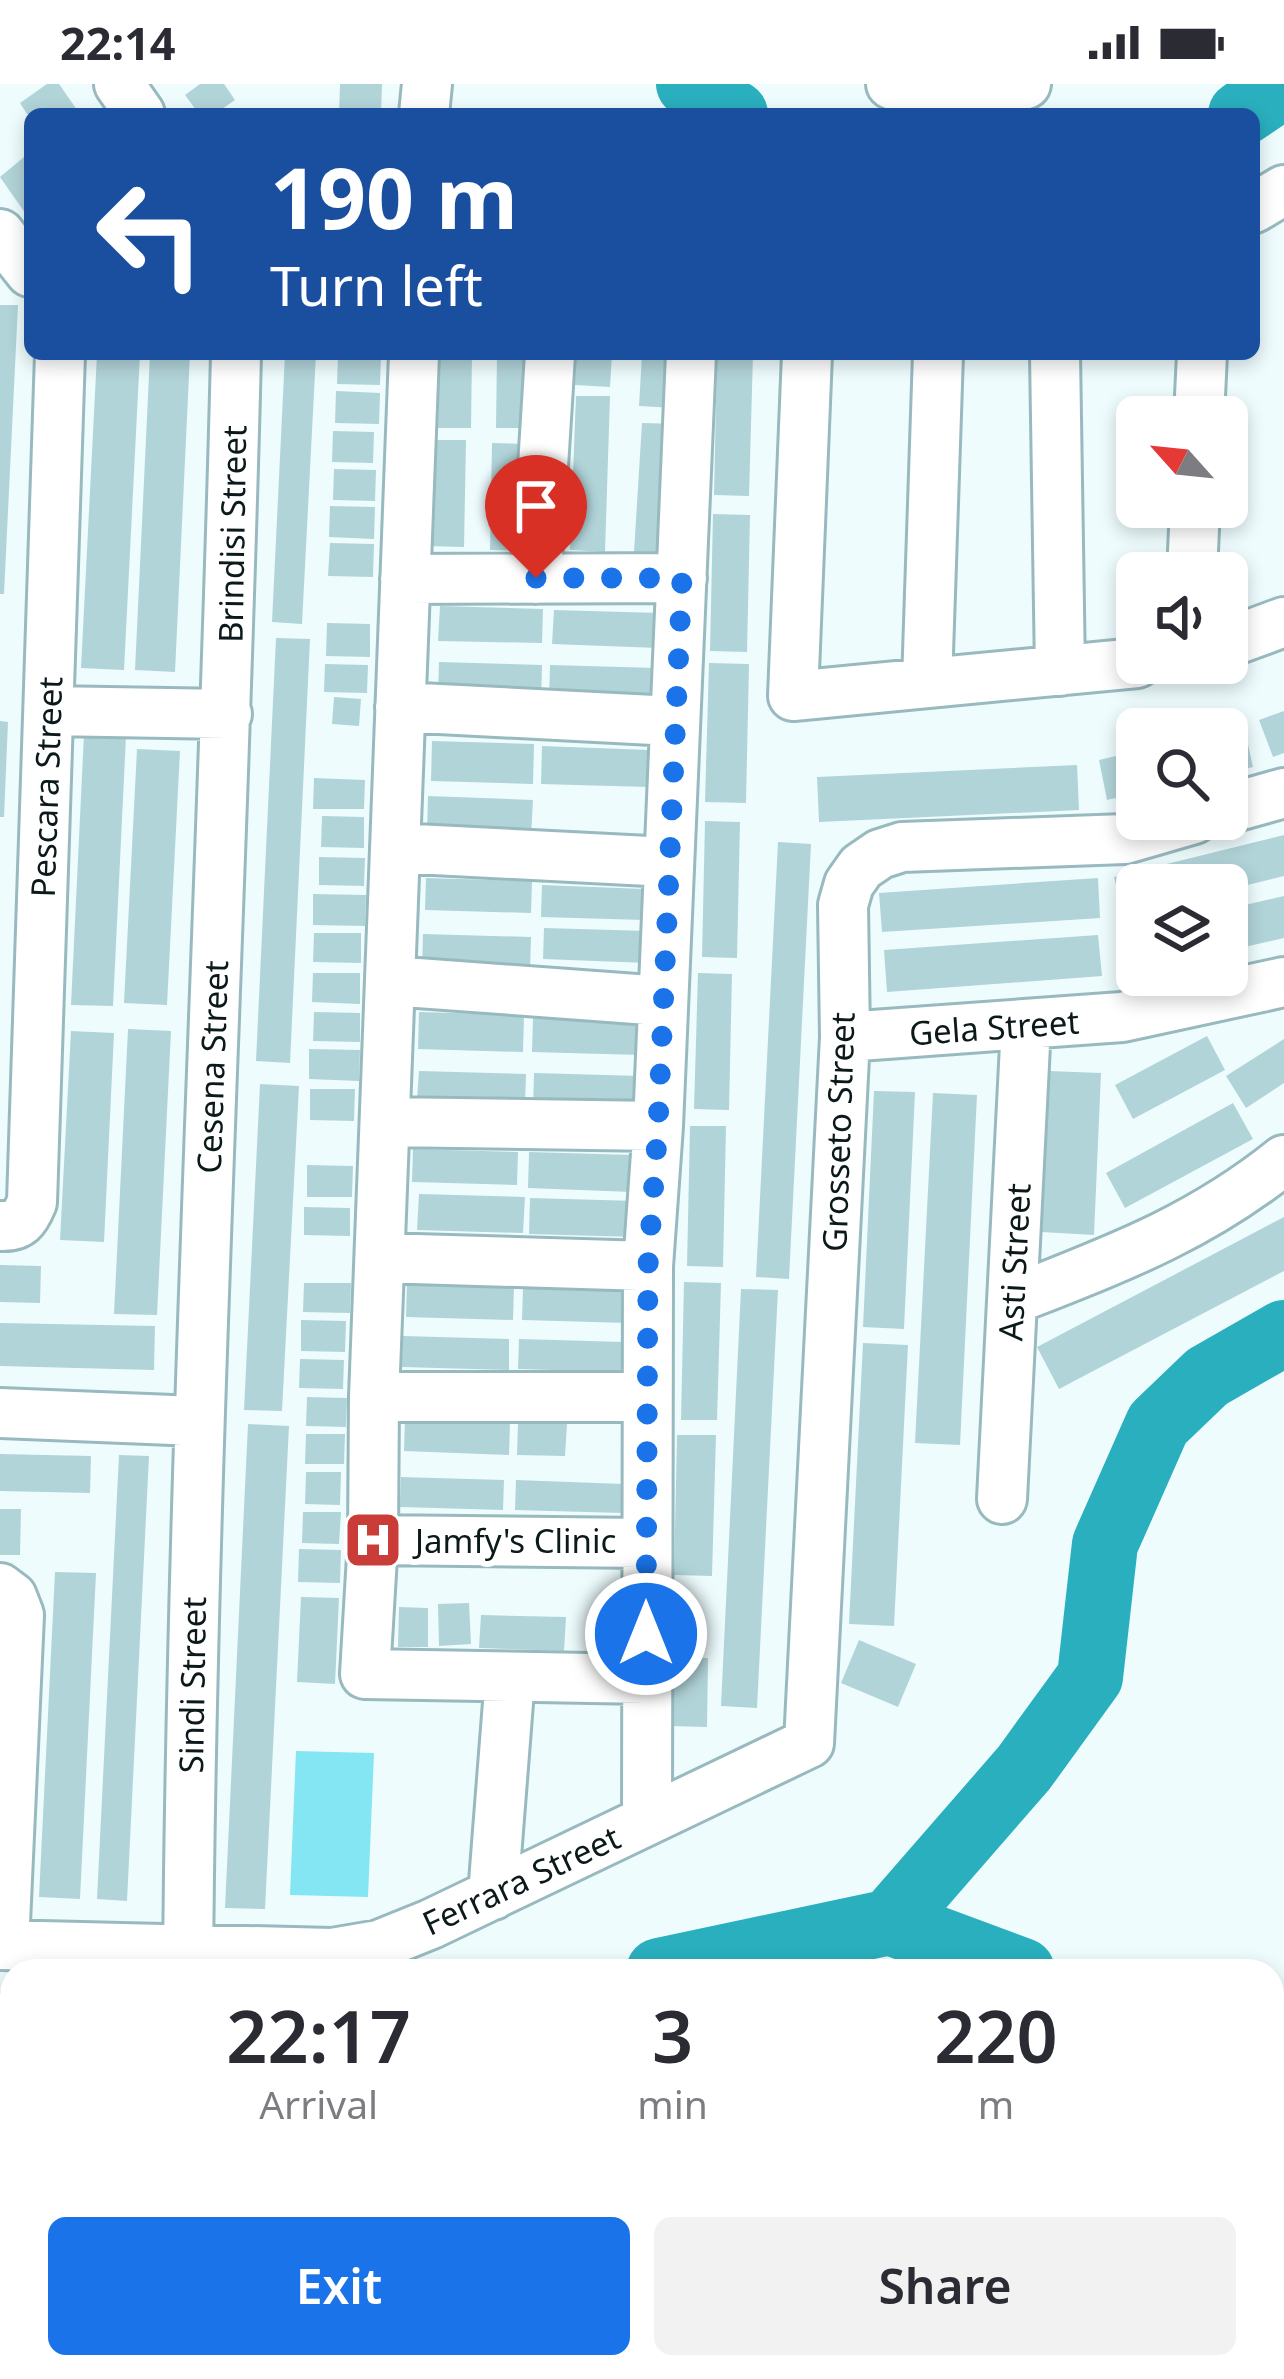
<!DOCTYPE html>
<style>
body{margin:0;font-family:"Noto Sans",sans-serif;background:#f2f2f3;color:#2b2b33;height:100vh;display:flex;flex-direction:column;font-size:45px;white-space:nowrap}
*{box-sizing:border-box;margin:0}
p{font-size:39px;color:#7c7c81}
.icon{flex:none;width:66px;height:66px;fill:none;stroke:currentColor;stroke-width:2;stroke-linecap:round;stroke-linejoin:round}
.map{position:relative;flex:1;overflow:hidden}
.details{position:absolute;left:0px;top:1875px;width:1284px;height:420px;display:flex;flex-direction:column;background:#fff;border-radius:36px 36px 0 0;box-shadow:0 6px 18px #0003}
.details>*{flex:none}
.guide{position:absolute;left:24px;top:24px;width:1236px;height:252px;border-radius:18px;box-shadow:0 6px 18px #0003;background:#1a4fa0;color:#fff;overflow:hidden}
.needle{width:78px;rotate:297deg}
.tools{position:absolute;left:1116px;top:312px;display:grid;gap:24px}
.tools a{display:grid;place-items:center;width:132px;height:132px;border-radius:18px;background:#fff;box-shadow:0 6px 18px #0003;font-size:60px}
.pin{position:absolute;display:grid;place-items:center;width:102px;height:102px;color:#fff;margin:-123px -51px;border-radius:50% 50% 50% 0;rotate:-45deg;box-shadow:0 0 12px #0007}
.pin .icon{rotate:45deg}
.me{position:absolute;width:132px;margin:-66px;rotate:0deg;stroke-linejoin:round;filter:drop-shadow(0 0 9px #0008)}
.turn{display:flex;align-items:center;gap:42px;height:252px;padding:0 48px;font-size:54px}
.turn .icon{width:156px;height:156px;stroke-width:2.5}
.turn b{display:block;font-size:84px;line-height:102px}
.eta{display:flex;justify-content:space-evenly;align-items:center;height:204px;text-align:center}
.eta b{font-size:72px;font-weight:600;line-height:84px}
.cta{display:flex;gap:24px;margin-top:auto;padding:24px 48px}
.cta a{flex:1;height:138px;border-radius:18px;background:#1a73e8;color:#fff;font-size:48px;font-weight:600;line-height:138px;text-align:center}
.cta a+a{background:#f2f2f3;color:#2b2b33}
.status{display:flex;justify-content:space-between;align-items:center;height:84px;padding:0 60px;background:#fff;direction:ltr}
.status svg{height:33px;fill:currentColor}
.map>svg:first-child{display:block}
</style>
<div class="status"><b>22:14</b><svg viewBox="0 0 49 12"><path d="M0 12V9h3v3zM5 12V6h3v6zM10 12V3h3v9zM15 12V0h3v12zM26 1h20v11H26zM47 4h2v5h-2z"/></svg></div>
<div class="map">
<svg width="1284" height="2295" viewBox="0 0 1284 2295">
<rect width="100%" height="100%" fill="#eefcfe"/>
<path fill="#84e6f3" d="M296,1667L374,1669L368,1813L290,1811Z"/>
<g fill="none" stroke-linecap="round" stroke-linejoin="round">
<path stroke="#2aafbe" stroke-width="66" d="M689,0L735,30
M1241,30L1284,1
M890,1838L1024,1684L1090,1593L1105,1460L1158,1340L1207,1293L1284,1249
M659,1887L890,1838L1022,1887
M1272,2111L1284,2131
M127,2295L152,2283"/>
</g>
<path fill="#b1d4d9" d="M47,0H59L80,30H27L20,19Z
M200,0H224L235,16L215,30H199L185,11Z
M340,0H382L381,30H339Z
M30,68V136L0,93Z
M0,221H18L4,510H0Z
M97,270H140L124,586L81,584Z
M150,270H190L175,588L135,586Z
M285,270H316L302,540L272,538Z
M440,270H472L471,344H438Z
M497,270H530L528,344H496Z
M576,270H612L610,303L575,301Z
M642,270H679L675,324L639,322Z
M717,270H753L749,412L714,411Z
M338,271L381,272L380,301L337,300Z
M336,307L380,309L379,340L335,339Z
M576,312H610L605,468L570,466Z
M642,339L677,340L670,470L634,468Z
M333,347L374,348L373,379L332,378Z
M428,356H466L464,463L426,462Z
M492,359L532,360L530,467L490,466Z
M334,385L376,386L375,417L333,416Z
M330,422L375,423L374,455L329,453Z
M713,430L750,431L747,568L710,567Z
M330,459L374,460L373,493L328,492Z
M440,522L543,525L542,559L438,557Z
M554,526L660,529L658,564L552,560Z
M327,539L370,540V573L326,572Z
M276,554L310,555L290,979L256,977Z
M439,578L542,581L541,617L438,613Z
M709,579L749,580L746,719L705,718Z
M325,580L368,581L367,609L324,608Z
M550,581L658,584L656,618L549,615Z
M334,613L361,615L359,642L332,640Z
M1284,627V669L1273,673L1259,636Z
M0,637L8,638L4,733H0Z
M1244,642L1253,683L1227,689V646Z
M84,650L126,652L113,922L71,921Z
M432,657L534,660L533,700L431,697Z
M542,662L649,666L648,703L541,700Z
M137,665L180,667L167,921L124,919Z
M1137,667V709L1107,716L1099,676Z
M1077,681L1079,726L819,738L817,693Z
M314,694L365,696L364,725H313Z
M428,712L533,716L531,752L427,749Z
M322,732L364,733V764L321,763Z
M705,737L740,738L737,874L702,873Z
M1284,751V792L1227,806V801H1137V828L1123,832L1114,793Z
M778,758L811,760L789,1195L756,1193Z
M319,773L365,774L364,802L319,801Z
M426,794L532,797L531,829L425,826Z
M1098,794L1100,834L882,848L879,809Z
M542,801L645,805L644,836L541,833Z
M313,810L366,811L365,842L313,841Z
M1284,812V854L1227,867V825Z
M544,844L649,847L648,879L543,875Z
M314,849H361V879L313,878Z
M423,850L531,853L530,887L422,884Z
M1098,851L1102,892L887,908L884,866Z
M313,889H360V920L312,918Z
M698,889L732,890L729,1026L694,1025Z
M314,928L360,929V958L313,957Z
M419,928L524,931L523,968L418,965Z
M533,934L642,937L641,971L532,968Z
M128,945L171,947L157,1231L114,1230Z
M71,947L114,949L104,1158L60,1156Z
M1207,952L1225,986L1133,1035L1115,1001Z
M1284,955V999L1246,1024L1226,992Z
M309,965L360,966L359,997L309,995Z
M419,987L526,990L525,1020L417,1016Z
M1049,987L1101,989L1094,1151L1041,1148Z
M534,989L641,992L640,1025L533,1023Z
M260,1000L299,1002L282,1327L244,1326Z
M310,1005H355L354,1037L310,1036Z
M874,1007L915,1008L904,1245L863,1243Z
M933,1009L977,1011L960,1361L915,1359Z
M1233,1019L1253,1055L1125,1124L1106,1089Z
M690,1042H726L723,1183L687,1182Z
M413,1065L518,1068L517,1101L412,1098Z
M529,1068L633,1071L632,1108L528,1104Z
M307,1081L353,1082L352,1113H307Z
M419,1110L525,1113L523,1149L417,1146Z
M530,1114L637,1117L636,1153L529,1150Z
M304,1123L350,1124V1152L304,1151Z
M1284,1133V1187L1059,1305L1037,1263Z
M0,1181L41,1182L40,1219L0,1218Z
M407,1198L514,1202L513,1236L406,1233Z
M684,1198L721,1199L717,1336H681Z
M304,1199H351L350,1229L303,1228Z
M523,1204L629,1207L628,1239L522,1236Z
M741,1205L778,1206L757,1624L721,1622Z
M301,1236L346,1237L345,1268L301,1267Z
M0,1239L155,1242L154,1286L0,1282Z
M403,1252L509,1255V1286L402,1283Z
M519,1255L624,1258L623,1288L518,1285Z
M863,1259L908,1261L894,1542L849,1540Z
M300,1275L344,1276L343,1305L299,1304Z
M307,1313L347,1314L346,1343L306,1342Z
M405,1335L510,1338L509,1371L404,1367Z
M518,1339L567,1340L565,1372L517,1371Z
M248,1340L289,1342L265,1825L225,1824Z
M306,1350H345L344,1380H305Z
M677,1351H716L712,1492L674,1491Z
M0,1370L91,1372L90,1409L0,1407Z
M119,1371L149,1372L127,1817L97,1815Z
M306,1388H341L340,1421L305,1420Z
M401,1393L504,1396L503,1426L400,1423Z
M516,1396L623,1400L622,1429L515,1426Z
M0,1425H21L20,1471H0Z
M303,1428H341L339,1460L302,1459Z
M299,1465L341,1466L340,1499L298,1498Z
M55,1488L96,1489L80,1815L39,1813Z
M301,1513L339,1514L335,1600L297,1598Z
M469,1519L471,1560L439,1562L438,1520Z
M399,1523L428,1524V1563H398Z
M481,1531L566,1533L564,1567L479,1564Z
M859,1556L916,1580L898,1623L841,1599Z
M671,1573L708,1574L707,1643L670,1642Z
M0,1907L12,1908V1952H0Z
M0,1966H12V2009H0Z
M0,2089H12V2125H0Z
M610,2283H650L648,2295H608Z
M670,2283H714L712,2295H669Z
M782,2283H824L823,2295H781Z
M850,2283H888L887,2295H849Z
M973,2283H1015L1013,2295H971Z
M1033,2283H1075L1074,2295H1032Z"/>
<g fill="none" stroke-linecap="round" stroke-linejoin="round">
<g stroke="#98babf" stroke-width="54">
<path id="minor" d="M119,0L140,30
M891,0L947,25L1026,0
M424,30L427,0
M1254,124L1284,106
M0,150L30,188
M414,270L374,1313L373,1456L365,1590L646,1595
M807,270L793,612L1137,579
M1055,270L1060,587
M1199,333L1202,270
M1192,489L1195,423
M405,495L682,494
M536,495L550,270
M1227,559L1284,538
M927,599L938,270
M400,623L673,637
M49,627L227,630
M1227,725L1284,709
M395,764L668,778
M390,897L663,917
M845,953L1122,933L1284,898
M385,1038L658,1042
M0,1142C20,1143 25,1135 32,1118L60,270
M381,1174L648,1182
M1012,1216C1113,1176 1197,1146 1284,1076
M374,1313H647
M0,1329L197,1337
M1002,1415L1026,941
M373,1456L646,1459
M0,1504L12,1513L19,1531L4,1861
M647,1736L648,1182L658,1042L691,270
M493,1811L510,1593
M0,1861L332,1869L379,1861L431,1840L809,1659L845,953L843,821L849,800L861,783L880,770L902,763L1125,755L1194,735
M188,1887C192,1348 223,809 236,270
M0,2053H12
M1268,2283L1284,2292
M573,2295L579,2283
M749,2295L751,2283
M925,2295L926,2283
M1114,2295L1122,2283"/>
</g>
<use href="#minor" stroke="#fff" stroke-width="48"/>
</g>
<g fill="none" stroke-linecap="round" stroke-linejoin="round">
<path stroke="#1a73e8" stroke-width="21" stroke-dasharray="0 37.8" d="M536,494H682L658,1042L648,1182L646,1550"/>
</g>
<defs>
<g id="hospital-square" transform="scale(3)"><rect x="-9" y="-9" width="18" height="18" rx="4" fill="#ca3c37" stroke="#fff"/><path d="M-5-5h3v3.5h4V-5h3V5h-3V1.5h-4V5h-3Z" fill="#fff"/></g>
</defs>
<g fill-rule="evenodd">
<use href="#hospital-square" x="373" y="1456"/>
</g>
<g text-anchor="middle" dominant-baseline="central" stroke-width="12" stroke-linejoin="round" paint-order="stroke">
<g font-size="33" fill="#0c191b" stroke="#fff">
<text transform="translate(232 450) rotate(-89)">Brindisi Street</text>
<text transform="translate(46 703) rotate(-88)">Pescara Street</text>
<text transform="translate(994 943) rotate(-4)">Gela Street</text>
<text transform="translate(212 983) rotate(-88)">Cesena Street</text>
<text transform="translate(838 1048) rotate(-88)">Grosseto Street</text>
<text transform="translate(1014 1178) rotate(-87)">Asti Street</text>
<text transform="translate(192 1601) rotate(-89)">Sindi Street</text>
<text transform="translate(521 1796) rotate(-25)">Ferrara Street</text>
</g>
<g font-size="33" fill="#0c191b" stroke="#fff" text-anchor="start">
<text x="415" y="1456">Jamfy's Clinic</text>
</g>
</g>
</svg>
<div class="tools">
<a><svg class="needle" viewBox="-14 -14 28 28"><path d="M0-13l5 13h-10z" fill="#e53935"/><path d="M0 13l5-13h-10z" fill="#7c7c81"/></svg></a>
<a><svg class="icon" aria-label="sound" viewBox="0 0 24 24"><path d="M4 9h4l5-4v14l-5-4H4zM17 9q2 3 0 6"/></svg></a>
<a><svg class="icon" aria-label="search" viewBox="0 0 24 24"><circle cx="10" cy="10" r="6"/><path d="M15 15l6 6"/></svg></a>
<a><svg class="icon" aria-label="layers" viewBox="0 0 24 24"><path d="M12 4l9 5-9 5-9-5zM3 14l9 5 9-5"/></svg></a>
</div>
<div class="pin" style="left:536px;top:494px;background:#d93025"><svg class="icon" aria-label="arrive" viewBox="0 0 24 24"><path d="M6 21V4h12l-3 4 3 4H6"/></svg></div>
<svg class="me" style="left:646px;top:1550px" viewBox="-20 -20 40 40"><circle r="17" fill="#1a73e8" stroke="#fff" stroke-width="3"/><path d="M0-11L8 9 0 5-8 9z" fill="#fff"/></svg>
<div class="guide">
<div class="turn"><svg class="icon" aria-label="left" viewBox="0 0 24 24"><path d="M17 20v-9H6M10 6l-5 5 5 5"/></svg><div><b>190 m</b>Turn left</div></div>
</div>
<section class="details">
<div class="eta">
<div><b>22:17</b><p>Arrival</p></div>
<div><b>3</b><p>min</p></div>
<div><b>220</b><p>m</p></div>
</div>
<div class="cta"><a>Exit</a><a>Share</a></div>
</section>
</div>
